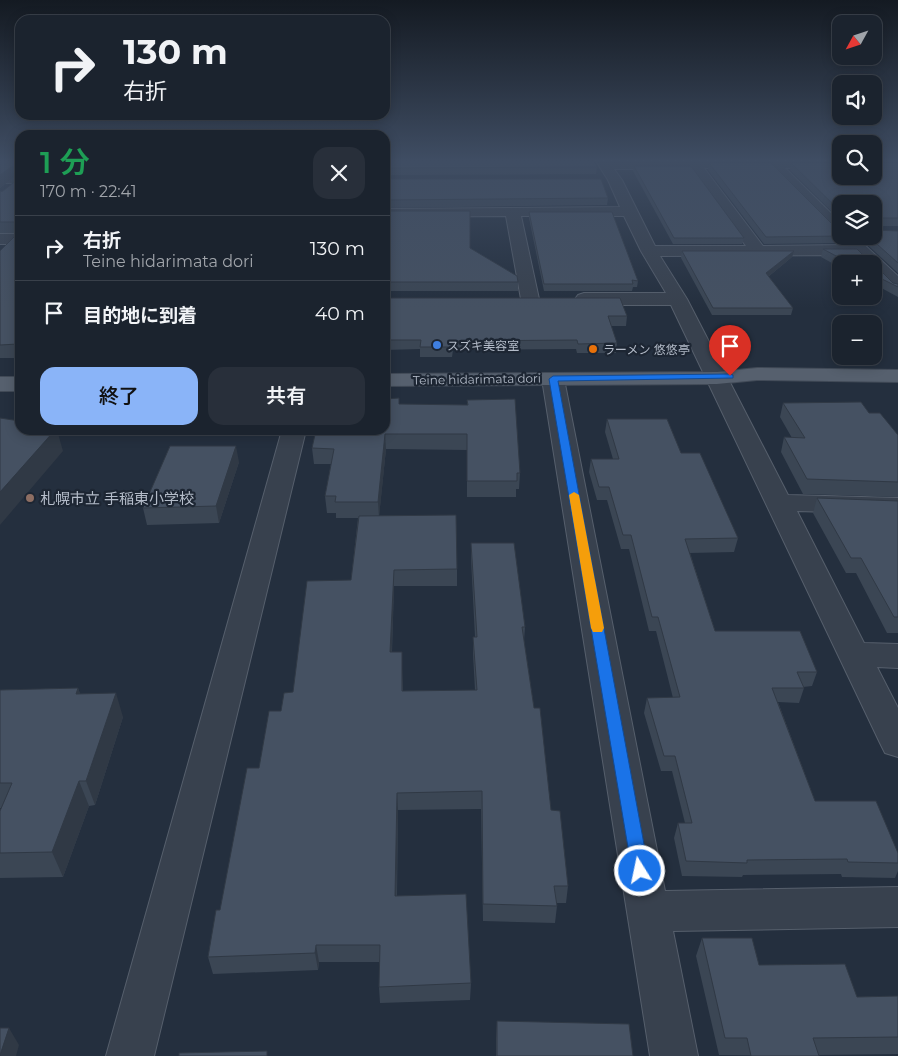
<!DOCTYPE html>
<html lang="ja">
<meta charset="utf-8">
<style>
body{margin:0;font-family:Montserrat,"Noto Sans JP",sans-serif;background:#282f3a;color:#f1f3f6;height:100vh;display:flex;flex-direction:column;font-size:19px;white-space:nowrap}
*{box-sizing:border-box;margin:0}
p{font-size:16px;color:#a0a4aa}
.icon{flex:none;width:28px;height:28px;fill:none;stroke:currentColor;stroke-width:2;stroke-linecap:round;stroke-linejoin:round}
.map{position:relative;flex:1;overflow:hidden}
.side{position:absolute;left:15px;top:130px;width:375px;height:305px;display:flex;flex-direction:column;background:#1b232e;border-radius:15px;box-shadow:0 2px 12px #0003,0 0 0 1px #39404a}
.side>*{flex:none}
.banner{position:absolute;left:15px;top:15px;width:375px;height:105px;border-radius:15px;box-shadow:0 2px 12px #0003,0 0 0 1px #39404a;background:#1b232e;color:#f1f3f6;overflow:hidden}
.needle{width:32px;rotate:230deg}
.fabs{position:absolute;left:832px;top:15px;display:grid;gap:10px}
.fabs a{display:grid;place-items:center;width:50px;height:50px;border-radius:10px;background:#1b232e;box-shadow:0 2px 12px #0003,0 0 0 1px #39404a;font-size:25px}
.pin{position:absolute;display:grid;place-items:center;width:42px;height:42px;color:#fff;margin:-51px -21px;border-radius:50% 50% 50% 0;rotate:-45deg;box-shadow:0 0 5px #0007}
.pin .icon{rotate:45deg}
.me{position:absolute;width:55px;margin:-28px;rotate:350deg;stroke-linejoin:round;filter:drop-shadow(0 0 4px #0008)}
.turn{display:flex;align-items:center;gap:18px;height:105px;padding:0 25px;font-size:22px}
.turn .icon{width:65px;height:65px;stroke-width:2.5}
.turn b{display:block;font-size:35px;line-height:42px}
.round{display:grid;place-items:center;flex:none;width:52px;height:52px;border-radius:15px;background:#282f3a}
.overview{display:flex;align-items:center;justify-content:space-between;height:85px;padding:0 25px}
h1{font-size:30px;font-weight:600;line-height:38px;color:#1e9e55}
.primary-button{display:flex;gap:10px;margin-top:auto;padding:10px 25px}
.primary-button a{flex:1;height:58px;border-radius:15px;background:#8ab4f8;color:#111;font-size:20px;font-weight:600;line-height:58px;text-align:center}
.primary-button a+a{background:#282f3a;color:#f1f3f6}
ul{padding:0;list-style:none}
li{display:flex;align-items:center;gap:15px;height:65px;padding:0 25px;border-top:1px solid #39404a}
li div{flex:1}
li b{display:block;font-size:19px}
li em{font-style:normal}
.map>svg:first-child{display:block}
</style>
<div class="map">
<svg width="898" height="1056" viewBox="0 0 898 1056">
<rect width="100%" height="100%" fill="#242f3e"/>
<g fill="none" stroke-linecap="round" stroke-linejoin="round">
<g stroke="#565f6c" stroke-width="2">
<path id="minor" d="M596,161H841V168H785L841,223V236H843L835,235L770,168H704L763,246L846,245L841,239L843,236H855L898,276V291L892,290L874,272V264H865L856,255L660,256L687,299L788,495L898,498V514L797,511L864,643L898,644V668L877,667L898,708V757L885,753L880,743L671,305H584L578,303L575,299L578,295L584,293H666L641,251L624,216H521L539,299L536,303L530,305L524,303L521,299L506,216L385,217V209L620,207L608,180ZM614,169H691L746,246H655L622,180Z
M0,175H20V183H0Z
M0,234H20V244H0Z
M553,373L561,374L564,379L665,891L898,887V927L673,931L698,1056H650L542,379L545,374Z
M282,430H306L154,1056H106Z"/>
</g>
<g stroke="#414a57" stroke-width="2">
<path id="major" d="M757,368L898,370V382L757,380L717,384L385,386V374L717,372Z
M0,377H20V391H0Z"/>
</g>
<use href="#minor" fill="#38414e" fill-rule="evenodd"/>
<use href="#major" fill="#56606e" fill-rule="evenodd"/>
</g>
<path fill="#3b4654" d="M0,161H20V358H0V251L18,233H0V192L3,191L18,179V176L14,177L0,188Z
M385,161L597,167L596,174L385,175Z
M874,162L876,163H898V226H874L841,204V221L790,170L791,163H841Z
M709,163L841,233V236H843L842,243L764,244L708,170Z
M634,166L744,238L742,244H673L633,171Z
M385,179L608,198L607,205L385,208Z
M385,211L470,248L518,282V291H385Z
M529,212L638,281L637,287H633L632,291H544L529,218Z
M898,231V273L858,236H874Z
M823,249H857L866,258H874L875,265L893,283L898,284V297L874,284V264H841V268L821,257Z
M682,251H794L792,257L768,277L793,308L791,315H712L681,258Z
M385,298L627,316L626,326H611L617,343L616,353H577L576,349L453,350L452,357H420V349L385,350Z
M467,400L520,473L519,489H516V497H467V450L386,449L379,516L457,569V586H394L392,652L402,668L403,691L475,690L473,654V637H475L471,559V543L525,627L524,641L534,708L551,810L568,886L566,903H557V906L555,923L483,921L481,809L398,810L397,896L471,983L470,1000L380,1003L379,987V962H319L318,970L213,974L208,957L259,768L281,711L293,692L351,580L358,518H336V513H327L325,496L331,464H314L312,448L399,404L467,405Z
M783,403L869,413L898,435V497L803,494L781,452L784,437L792,438L780,417Z
M607,419L681,453L738,538L734,552L690,553L715,631L817,672L812,686L803,687L804,688L799,703L778,702L815,801L898,853V871L895,878L842,877L841,874L743,875L742,877L682,876L674,838L678,823H685L672,771H661L644,713L647,698H673L656,631H649L629,549H621L607,500H597L589,472L591,459H613L605,432Z
M239,462L219,523L147,525L143,508Z
M817,498L898,501V633H887L856,573H846L813,513Z
M78,688L80,694L123,717L95,805L89,806L63,877L0,878V811L1,808H0V690Z
M702,938L759,965L857,997L898,996V1054L818,1055L819,1056L719,1055L696,956Z
M497,1021L633,1056H496V1038Z"/>
<path fill="#303945" d="M19,166L20,176L14,177L0,188V175L11,167Z
M794,251L792,257L764,280L766,273Z
M55,430H57L63,451L0,525V492Z
M385,434L386,449L379,518L378,502Z
M236,446L239,462L219,523L216,506Z
M394,570V586L391,669L390,652Z
M78,688L87,713L76,694Z
M116,693L123,717L95,805L86,781Z
M79,781L89,806L63,877L52,852Z
M397,793L398,810L396,913L395,896Z
M316,945L319,962L318,970L315,953Z
M9,1028L19,1045L16,1056H0Z"/>
<path fill="#455162" stroke="#303945" d="M0,161H20V222H0V192L3,191L18,179L19,166L11,167L0,175Z
M385,161H594L597,167L385,168Z
M874,161V162L876,163H898V218H875L874,224V204H841V212L791,163H841V176H874Z
M709,163H771L841,233V236L766,237Z
M634,166H691L744,238H674Z
M385,179H601L608,198L385,200Z
M385,211H470V248L517,276L518,282H385Z
M529,212H612L638,281L632,280L633,284H544Z
M874,230L898,231V263L868,236H874Z
M20,231V342L18,344L0,345V251Z
M823,249H857L866,258H874L875,265L893,283L898,284V287L874,275V264H851Z
M682,251H794L766,273L793,308H713Z
M385,298H620L627,316H608L617,343L578,344L577,340L453,341L452,347H420L421,340H385Z
M399,398V404L468,405L467,400L515,399L520,473H517V481H467V434H385L378,502H335L336,496H325L334,449L312,448L316,430H385V399Z
M861,402L869,413H880L898,435V482L807,479L784,437L805,438L783,403Z
M0,418L20,421V430H55L0,492Z
M607,419H667L681,453H700L738,538L685,539L715,631H800L817,672H797L804,688H772L815,801H876L898,853V863L848,862L847,859L747,860V863L686,861L678,823H692L675,756H664L647,698L680,697L658,617H652L631,535H623L609,487H599L591,459H619Z
M170,446H236L216,506L143,508Z
M817,498L898,501V617H894L861,558H851Z
M456,515L457,569L394,570L390,652H402V691L477,690L473,637H477L471,543H514L525,627H522L534,708H540L551,810L560,811L568,886H554L557,906L483,904L482,791L397,793L395,896L466,894L471,983L379,987L380,945H316L315,953L208,957L216,910H220L247,768H259L269,711H281L284,693L293,692L307,581L351,580L359,516Z
M78,688L76,694L116,693L86,781H79L52,852L0,853V811L12,783H0V690Z
M702,938H752L759,965L845,964L857,997L898,996V1037L813,1038L819,1056H751L747,1038H725Z
M497,1021L629,1024L633,1056H497Z
M0,1028H9L0,1055Z
M267,1051V1056H179V1053Z"/>
<linearGradient id="sky" x2="0" y2="1"><stop stop-color="#141a22"/><stop offset="0.52" stop-color="#3f4d63"/><stop offset="1" stop-color="#3f4d63" stop-opacity="0"/></linearGradient>
<rect width="898" height="308" fill="url(#sky)"/>
<path fill="#1a73e8" stroke="#114b97" d="M730,374L733,375V378L558,381L649,871L646,877L640,879L634,877L632,871L549,379L553,376Z"/>
<path fill="#f59e0b" d="M574,492L579,495L604,628L602,632H593L591,628L569,495Z"/>
<circle fill="#3f7fe0" stroke="#1d2633" stroke-width="2" cx="437" cy="345" r="5"/>
<circle fill="#e8710a" stroke="#1d2633" stroke-width="2" cx="593" cy="349" r="5"/>
<circle fill="#8d6e63" stroke="#1d2633" stroke-width="2" cx="30" cy="498" r="5"/>
<g text-anchor="middle" dominant-baseline="central" stroke-width="4.5" stroke-linejoin="round" paint-order="stroke">
<g font-size="12" fill="#b4bcc9" stroke="#1d2633" text-anchor="start">
<text x="447" y="345">スズキ美容室</text>
<text x="603" y="349">ラーメン 悠悠亭</text>
</g>
<g font-size="12" fill="#b4bcc9" stroke="#1d2633">
<text transform="translate(477 379) rotate(-1)">Teine hidarimata dori</text>
</g>
<g font-size="15" fill="#b4bcc9" stroke="#1d2633" text-anchor="start">
<text x="40" y="498">札幌市立 手稲東小学校</text>
</g>
</g>
</svg>
<div class="fabs">
<a><svg class="needle" viewBox="-14 -14 28 28"><path d="M0-13l5 13h-10z" fill="#e53935"/><path d="M0 13l5-13h-10z" fill="#a0a4aa"/></svg></a>
<a><svg class="icon" aria-label="sound" viewBox="0 0 24 24"><path d="M4 9h4l5-4v14l-5-4H4zM17 9q2 3 0 6"/></svg></a>
<a><svg class="icon" aria-label="search" viewBox="0 0 24 24"><circle cx="10" cy="10" r="6"/><path d="M15 15l6 6"/></svg></a>
<a><svg class="icon" aria-label="layers" viewBox="0 0 24 24"><path d="M12 4l9 5-9 5-9-5zM3 14l9 5 9-5"/></svg></a>
<a>+</a>
<a>−</a>
</div>
<div class="pin" style="left:730px;top:376px;background:#d93025"><svg class="icon" aria-label="arrive" viewBox="0 0 24 24"><path d="M6 21V4h12l-3 4 3 4H6"/></svg></div>
<svg class="me" style="left:640px;top:871px" viewBox="-20 -20 40 40"><circle r="17" fill="#1a73e8" stroke="#fff" stroke-width="3"/><path d="M0-11L8 9 0 5-8 9z" fill="#fff"/></svg>
<div class="banner">
<div class="turn"><svg class="icon" aria-label="right" viewBox="0 0 24 24"><path d="M7 20v-9h11M14 6l5 5-5 5"/></svg><div><b>130 m</b>右折</div></div>
</div>
<section class="side">
<div class="overview"><div><h1>1 分</h1><p>170 m · 22:41</p></div><a class="round"><svg class="icon" aria-label="close" viewBox="0 0 24 24"><path d="M6 6l12 12M18 6L6 18"/></svg></a></div>
<ul>
<li><svg class="icon" aria-label="right" viewBox="0 0 24 24"><path d="M7 20v-9h11M14 6l5 5-5 5"/></svg><div><b>右折</b><p>Teine hidarimata dori</p></div><em>130 m</em></li>
<li><svg class="icon" aria-label="arrive" viewBox="0 0 24 24"><path d="M6 21V4h12l-3 4 3 4H6"/></svg><div><b>目的地に到着</b></div><em>40 m</em></li>
</ul>
<div class="primary-button"><a>終了</a><a>共有</a></div>
</section>
</div>
